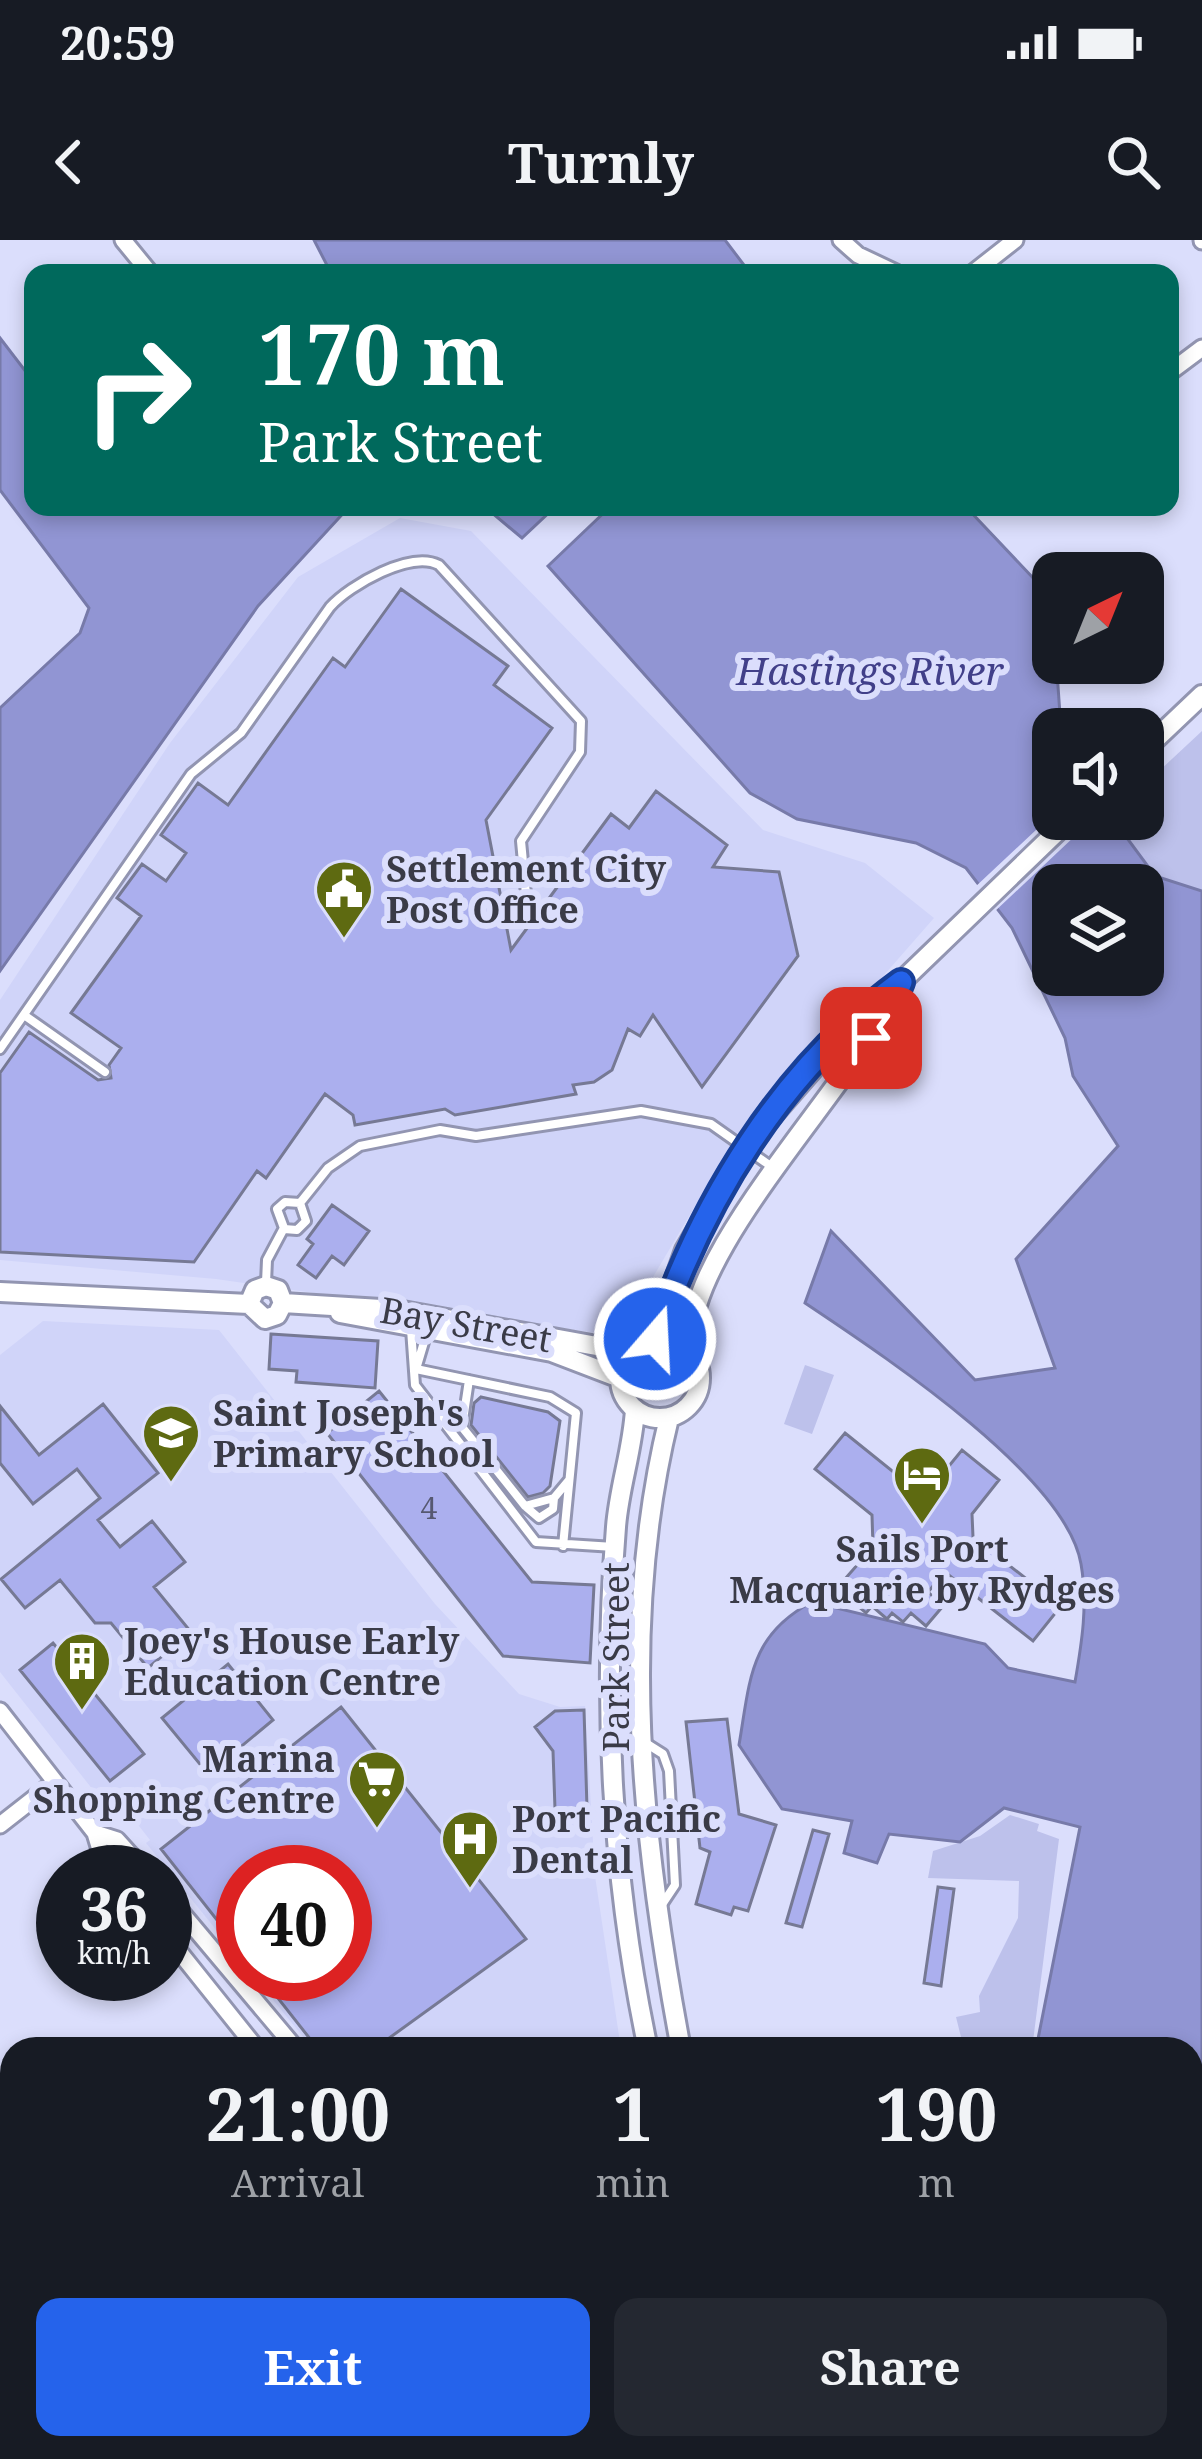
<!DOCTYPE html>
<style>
body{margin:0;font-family:"Noto Serif",serif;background:#242831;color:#f1f3f6;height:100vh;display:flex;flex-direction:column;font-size:45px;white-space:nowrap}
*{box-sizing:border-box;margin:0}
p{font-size:39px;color:#9ea1a6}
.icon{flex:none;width:66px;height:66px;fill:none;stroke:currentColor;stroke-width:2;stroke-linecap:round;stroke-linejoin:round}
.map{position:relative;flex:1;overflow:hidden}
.sheet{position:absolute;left:0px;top:1797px;width:1203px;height:423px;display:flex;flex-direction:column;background:#171b24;border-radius:36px 36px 0 0;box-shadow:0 6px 18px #0003}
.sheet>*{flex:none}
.top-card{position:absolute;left:24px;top:24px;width:1155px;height:252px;border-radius:24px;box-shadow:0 6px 18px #0003;background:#00695c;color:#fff;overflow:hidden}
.needle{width:78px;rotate:43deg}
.fabs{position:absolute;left:1032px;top:312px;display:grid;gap:24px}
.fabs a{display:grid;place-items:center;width:132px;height:132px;border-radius:24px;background:#171b24;box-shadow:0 6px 18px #0003;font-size:60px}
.speed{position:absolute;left:36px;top:1605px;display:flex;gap:24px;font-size:60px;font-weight:700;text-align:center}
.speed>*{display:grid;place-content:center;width:156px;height:156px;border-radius:50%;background:#171b24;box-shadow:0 6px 18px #0003;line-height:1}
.speed small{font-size:30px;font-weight:400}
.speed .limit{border:18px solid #d22;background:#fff;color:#111}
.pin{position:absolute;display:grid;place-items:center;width:102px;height:102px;color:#fff;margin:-51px;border-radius:24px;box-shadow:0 6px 18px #0006}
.me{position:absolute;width:132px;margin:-66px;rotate:19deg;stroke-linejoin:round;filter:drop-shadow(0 0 9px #0008)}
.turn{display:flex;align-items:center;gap:42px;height:252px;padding:0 36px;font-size:54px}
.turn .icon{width:156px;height:156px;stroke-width:2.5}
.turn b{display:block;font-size:84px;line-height:102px}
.eta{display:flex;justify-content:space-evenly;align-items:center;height:204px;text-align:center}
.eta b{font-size:72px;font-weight:700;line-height:84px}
.action{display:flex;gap:24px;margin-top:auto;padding:24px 36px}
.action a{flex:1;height:138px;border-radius:24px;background:#2563eb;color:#fff;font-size:48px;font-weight:700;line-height:138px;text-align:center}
.action a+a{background:#242831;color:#f1f3f6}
.status{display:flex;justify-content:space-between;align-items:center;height:84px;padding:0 60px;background:#171b24;direction:ltr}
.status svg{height:33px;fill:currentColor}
header{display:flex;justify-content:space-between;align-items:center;height:156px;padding:0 36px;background:#171b24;font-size:54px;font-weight:700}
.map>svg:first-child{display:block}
</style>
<div class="status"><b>20:59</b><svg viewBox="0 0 49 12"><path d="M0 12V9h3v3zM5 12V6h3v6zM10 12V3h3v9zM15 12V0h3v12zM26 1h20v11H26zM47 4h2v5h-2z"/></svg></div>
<header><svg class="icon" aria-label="back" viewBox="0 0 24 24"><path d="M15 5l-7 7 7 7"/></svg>Turnly<svg class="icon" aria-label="search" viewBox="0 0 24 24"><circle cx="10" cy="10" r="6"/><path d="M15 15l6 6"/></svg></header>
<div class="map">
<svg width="1202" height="2219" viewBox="0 0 1202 2219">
<rect width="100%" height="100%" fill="#dbdefc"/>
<path fill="#d0d4f9" d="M400,278L471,291L763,590L865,623L934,678L723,919L618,1096L216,1039L0,1020V760L170,503L298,337Z
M43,1081L219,1090L435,1364L519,1454L560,1467L585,1466L595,1636L621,1809H313L252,1734H345V1632H243V1723L146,1603L150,1600L132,1577L97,1555L0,1432V1115Z"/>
<path fill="#bdc1eb" d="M1202,491V651L1155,636L1113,579H1143V546Z
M805,1125L834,1135L812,1194L784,1184Z
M1010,1575L1039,1584L1037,1591L1059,1599L1032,1809H964L956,1777L980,1772L979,1756L1018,1678L1019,1641L928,1638L933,1611L980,1596Z
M662,2208H1031L1033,2219H651Z"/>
<path fill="#9195d3" stroke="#777aa9" stroke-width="3" fill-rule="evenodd" d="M314,0H725L750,33H331Z
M0,98L33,141V267H349L258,366L0,731V468L80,393L89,368L0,250Z
M485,267H555L522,298Z
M610,267H966L1035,340L1057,432L1061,489H1053V579H1113L1155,636L1202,651V2219H1036L1035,2208H1191V1809H1036L1080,1587L1004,1568L960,1602L889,1594L877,1623L844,1613L852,1581L782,1569L739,1505C750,1441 749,1395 812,1362L985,1404L1008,1428L1075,1442C1082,1402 1088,1364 1081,1324C1066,1235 878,1112 805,1063L831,991L975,1140L1055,1128L1016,1019L1118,906L1073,836L1065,798L1012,688L966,628L916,603L797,579L750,553L548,326ZM1053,645H1143V735H1053Z"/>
<path fill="#dbdefc" d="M1053,574V579H1093L993,673L974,648Z"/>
<path fill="#abafee" stroke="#767994" stroke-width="3" d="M401,349L508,426L494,445L552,488L486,580L511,710L611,574L629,588L656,551L727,605L713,627L779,632L798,716L702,847L653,775L640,796L628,789L612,830L594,842L573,845L576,854L455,875L445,869L355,885L353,875L325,854L266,938L257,931L194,1022L0,1012V833L29,792L98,840L111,838L109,825L121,808L71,773L141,676L117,658L142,624L166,641L186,613L161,595L198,543L228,565L333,418L345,427Z
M332,965L369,991L344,1025L332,1016L316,1038L298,1025L313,1004L307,999Z
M271,1094L378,1101L375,1148L296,1142L297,1131L269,1129Z
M379,1151L532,1342L594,1345L590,1423L503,1416L327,1193Z
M481,1157L548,1172L560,1181L550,1246L543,1253L528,1257L471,1185L474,1163Z
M103,1164L158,1233L98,1280L120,1307L152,1281L185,1322L154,1347L191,1392L148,1428L111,1383H95L60,1340L25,1368L1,1339L100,1258L77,1229L33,1264L0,1223V1166L39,1215Z
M845,1193L912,1247L935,1243L962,1210L999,1240L972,1274L973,1297L1061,1366L1033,1401L945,1332L928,1352L943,1366L926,1386L911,1373L903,1382L892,1373L887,1379L872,1366L866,1373L837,1348L873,1307L872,1275L815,1229Z
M53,1403L144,1514L110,1541L20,1430Z
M228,1424L273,1480L208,1534L162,1478Z
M341,1467L526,1699L374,1809H318L259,1734H345V1632H243V1713L161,1609Z
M584,1470L587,1568L555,1569L553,1511L535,1487L555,1471Z
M727,1479L739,1574L776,1585L748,1671L734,1667L731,1675L696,1664L710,1612L700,1608L686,1482Z
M813,1590L829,1594L802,1687L786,1683Z
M938,1647L954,1649L941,1746L924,1743Z"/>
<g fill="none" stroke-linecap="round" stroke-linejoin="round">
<g stroke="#9295b1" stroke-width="14">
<path id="service" d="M24,775L105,832
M0,809L191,534L241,493L330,367C350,345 411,310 439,325L581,481L580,512L521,601L526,654
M300,963L328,928L360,906L440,890L476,896L641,871L711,884L772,927
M284,988L277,969L285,962L300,963
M284,989L297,990L306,981L300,963
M266,1043L267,1020L284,988
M411,1089L415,1145L536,1302L614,1307
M427,1092L416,1129L550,1157L576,1173L563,1306
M469,1140L462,1187L525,1266L554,1258L569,1240
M525,1266L539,1278L553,1269L554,1258
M644,1502L663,1514L669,1531L675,1645L663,1663
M924,1809H947
M433,2208L439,2216
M254,2210L255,2208"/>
</g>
<g stroke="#9295b1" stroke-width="21">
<path id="minor" d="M123,0L150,33
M841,0L858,15L896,33
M1202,0V1
M973,33L1015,0
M1170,132L1202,108
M0,1471L95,1593L101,1613L116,1632
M0,1585L55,1542
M95,1593L117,1600L146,1632
M165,1653L296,1809
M165,1694L257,1809
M0,2208L17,2219
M574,2208L582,2219"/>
</g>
<g stroke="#9295b1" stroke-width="24">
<path id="tertiary" d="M1143,511L1202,455
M0,1052L249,1064L265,1079L277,1075L283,1063
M283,1063L397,1070L630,1112
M249,1064L255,1050L266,1046L278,1050L283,1063
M340,1073L552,1112L620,1138
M620 1138a40 40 0 1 1 80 0a40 40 0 1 1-80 0Z
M654,1099L685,1010L745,907L868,766L901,742L1070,579
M692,1113C675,1017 863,836 901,742
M635,1169C633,1209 619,1247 616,1287C602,1459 612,1640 648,1809
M669,1178C618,1385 642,1602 681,1809
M603,2219L610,2208
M630,2219L641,2208"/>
</g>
<use href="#service" stroke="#fff" stroke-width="8"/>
<use href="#minor" stroke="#fff" stroke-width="15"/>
<use href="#tertiary" stroke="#fff" stroke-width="18"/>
</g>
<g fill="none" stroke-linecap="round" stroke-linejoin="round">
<g stroke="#184099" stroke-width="30">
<path id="route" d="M655,1099C702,961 781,830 901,742L886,779L871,798"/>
</g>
<use href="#route" stroke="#2563eb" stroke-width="21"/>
</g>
<defs>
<g id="civic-pin" transform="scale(3)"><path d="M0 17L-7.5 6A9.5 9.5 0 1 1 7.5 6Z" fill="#5e6a11" stroke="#dbdefc"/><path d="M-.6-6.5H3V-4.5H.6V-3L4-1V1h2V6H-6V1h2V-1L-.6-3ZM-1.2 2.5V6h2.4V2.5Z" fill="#fff"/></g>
<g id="school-pin" transform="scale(3)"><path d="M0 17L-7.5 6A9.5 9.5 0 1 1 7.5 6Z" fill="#5e6a11" stroke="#dbdefc"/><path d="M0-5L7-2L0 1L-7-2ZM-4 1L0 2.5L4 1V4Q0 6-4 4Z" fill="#fff"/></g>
<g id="hotel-pin" transform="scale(3)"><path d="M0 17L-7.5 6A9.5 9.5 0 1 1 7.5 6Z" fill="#5e6a11" stroke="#dbdefc"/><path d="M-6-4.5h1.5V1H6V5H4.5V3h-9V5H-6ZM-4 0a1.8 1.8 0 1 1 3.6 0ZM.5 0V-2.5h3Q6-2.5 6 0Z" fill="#fff"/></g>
<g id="building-pin" transform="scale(3)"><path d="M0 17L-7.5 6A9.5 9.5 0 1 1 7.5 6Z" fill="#5e6a11" stroke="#dbdefc"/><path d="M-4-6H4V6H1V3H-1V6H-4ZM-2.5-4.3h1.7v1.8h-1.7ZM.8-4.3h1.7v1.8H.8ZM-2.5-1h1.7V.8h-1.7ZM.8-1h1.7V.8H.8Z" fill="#fff"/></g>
<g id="supermarket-pin" transform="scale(3)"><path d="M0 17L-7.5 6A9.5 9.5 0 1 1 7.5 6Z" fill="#5e6a11" stroke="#dbdefc"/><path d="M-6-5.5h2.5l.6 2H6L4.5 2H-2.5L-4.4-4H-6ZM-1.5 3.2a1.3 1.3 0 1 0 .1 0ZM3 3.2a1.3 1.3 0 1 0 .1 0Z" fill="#fff"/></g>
<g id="hospital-pin" transform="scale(3)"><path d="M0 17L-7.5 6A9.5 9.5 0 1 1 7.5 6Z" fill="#5e6a11" stroke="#dbdefc"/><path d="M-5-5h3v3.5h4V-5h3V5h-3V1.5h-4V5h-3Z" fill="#fff"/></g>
</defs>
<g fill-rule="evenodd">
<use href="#civic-pin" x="344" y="649"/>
<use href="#school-pin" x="171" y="1193"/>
<use href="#hotel-pin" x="922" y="1235"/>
<use href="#building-pin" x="82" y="1421"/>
<use href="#supermarket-pin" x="377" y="1539"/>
<use href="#hospital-pin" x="470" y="1599"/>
</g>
<g text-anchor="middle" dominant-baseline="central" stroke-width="12" stroke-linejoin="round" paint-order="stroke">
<g font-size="30" fill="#565871">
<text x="429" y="1267">4</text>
</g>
<g font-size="36" font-weight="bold" fill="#3a3b47" stroke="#dbdefc" text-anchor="start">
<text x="386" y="628">Settlement City<tspan x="386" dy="41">Post Office</tspan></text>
<text x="213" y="1172">Saint Joseph's<tspan x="213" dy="41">Primary School</tspan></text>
<text x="922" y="1308" text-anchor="middle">Sails Port<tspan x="922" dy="41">Macquarie by Rydges</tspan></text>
<text x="124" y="1400">Joey's House Early<tspan x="124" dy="41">Education Centre</tspan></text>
<text x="335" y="1518" text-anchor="end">Marina<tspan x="335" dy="41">Shopping Centre</tspan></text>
<text x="512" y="1578">Port Pacific<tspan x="512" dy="41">Dental</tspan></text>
</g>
<g font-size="36" fill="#3a3b47" stroke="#dbdefc">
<text transform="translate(466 1084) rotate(10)">Bay Street</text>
<text transform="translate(615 1417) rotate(-90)">Park Street</text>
</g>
<g font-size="39" font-style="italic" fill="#413f89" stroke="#dbdefc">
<text x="870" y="429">Hastings River</text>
</g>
</g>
</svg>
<div class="fabs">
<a><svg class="needle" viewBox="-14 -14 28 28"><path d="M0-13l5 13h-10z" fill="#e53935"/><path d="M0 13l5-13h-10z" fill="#9ea1a6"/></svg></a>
<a><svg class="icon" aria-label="sound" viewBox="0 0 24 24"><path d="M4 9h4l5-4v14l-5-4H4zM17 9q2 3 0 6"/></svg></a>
<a><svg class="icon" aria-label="layers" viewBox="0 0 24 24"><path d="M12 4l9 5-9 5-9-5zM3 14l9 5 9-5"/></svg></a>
</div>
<div class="speed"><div>36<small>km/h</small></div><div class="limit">40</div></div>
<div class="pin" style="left:871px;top:798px;background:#d93025"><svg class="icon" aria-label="arrive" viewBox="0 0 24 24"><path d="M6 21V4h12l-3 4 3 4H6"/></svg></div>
<svg class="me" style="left:655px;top:1099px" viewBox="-20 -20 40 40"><circle r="17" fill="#2563eb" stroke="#fff" stroke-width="3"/><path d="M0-11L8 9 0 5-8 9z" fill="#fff"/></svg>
<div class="top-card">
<div class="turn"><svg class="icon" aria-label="right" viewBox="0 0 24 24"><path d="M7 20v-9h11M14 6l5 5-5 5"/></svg><div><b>170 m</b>Park Street</div></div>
</div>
<section class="sheet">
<div class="eta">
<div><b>21:00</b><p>Arrival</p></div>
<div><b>1</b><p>min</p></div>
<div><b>190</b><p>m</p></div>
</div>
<div class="action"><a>Exit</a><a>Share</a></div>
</section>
</div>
